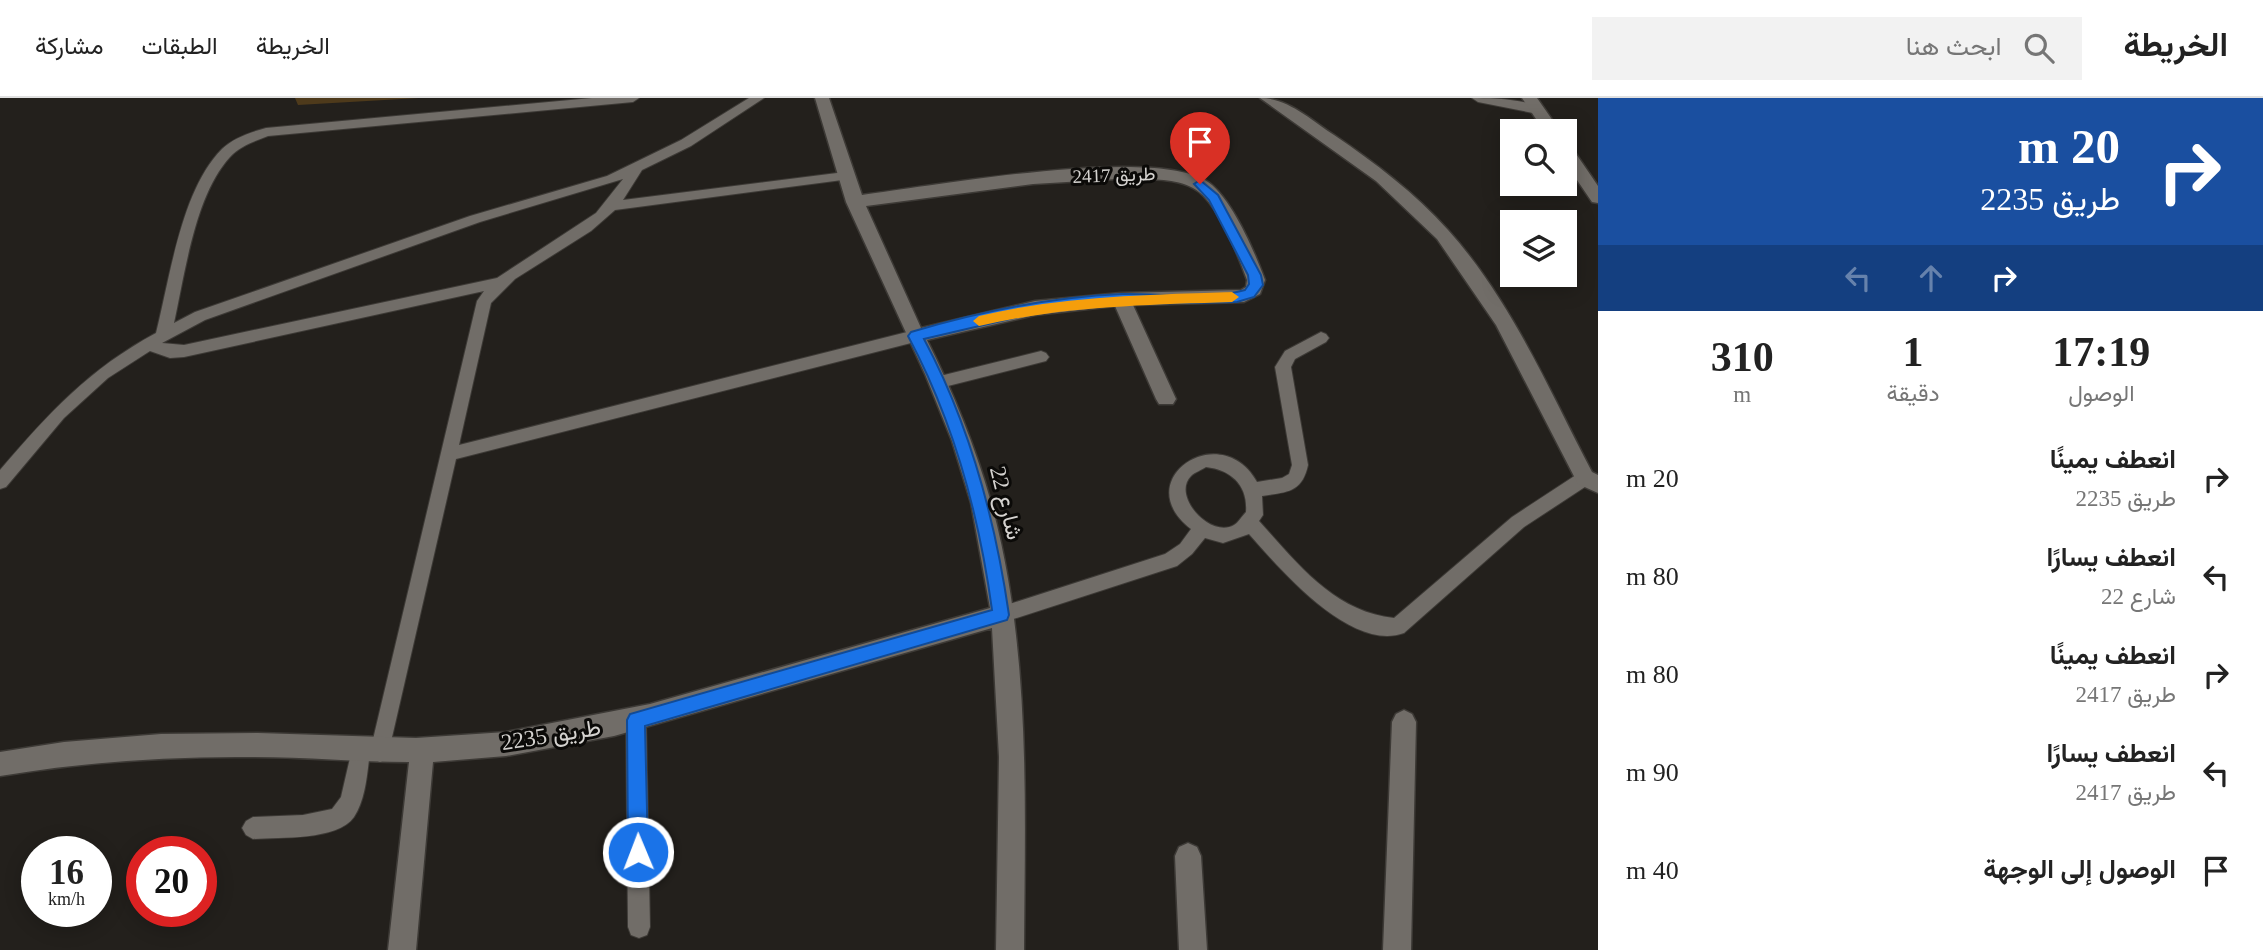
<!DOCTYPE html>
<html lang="ar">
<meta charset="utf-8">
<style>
body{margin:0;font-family:"Times New Roman",Vazirmatn,serif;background:#f2f2f2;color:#222;direction:rtl;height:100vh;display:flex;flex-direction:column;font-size:26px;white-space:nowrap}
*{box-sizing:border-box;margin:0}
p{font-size:23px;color:#767676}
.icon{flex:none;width:38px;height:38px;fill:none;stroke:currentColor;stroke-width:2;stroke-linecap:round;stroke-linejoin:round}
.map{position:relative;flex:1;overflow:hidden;direction:ltr}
.drawer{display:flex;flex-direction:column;background:#fff;width:665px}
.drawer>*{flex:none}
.top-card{background:#1a4fa0;color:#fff;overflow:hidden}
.buttons{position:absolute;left:1500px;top:21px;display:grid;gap:14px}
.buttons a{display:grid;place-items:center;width:77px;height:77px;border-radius:0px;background:#fff;box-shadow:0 4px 18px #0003;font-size:35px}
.speed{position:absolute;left:21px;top:738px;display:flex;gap:14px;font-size:35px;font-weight:700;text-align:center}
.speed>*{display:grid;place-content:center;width:91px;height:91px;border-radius:50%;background:#fff;box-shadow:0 4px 18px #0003;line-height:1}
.speed small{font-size:18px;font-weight:400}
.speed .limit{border:10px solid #d22;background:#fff;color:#111}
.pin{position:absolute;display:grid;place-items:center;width:60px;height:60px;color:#fff;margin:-72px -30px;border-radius:50% 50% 50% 0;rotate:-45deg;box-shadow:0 0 7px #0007}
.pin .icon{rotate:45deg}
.me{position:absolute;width:77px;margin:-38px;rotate:359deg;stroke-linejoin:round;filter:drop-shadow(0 0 5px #0008)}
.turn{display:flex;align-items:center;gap:24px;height:147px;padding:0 28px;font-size:32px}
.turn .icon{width:91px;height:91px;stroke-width:2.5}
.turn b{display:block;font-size:49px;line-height:60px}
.lanes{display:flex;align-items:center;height:66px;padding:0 28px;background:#0003;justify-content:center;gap:35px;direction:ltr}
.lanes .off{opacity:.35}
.eta{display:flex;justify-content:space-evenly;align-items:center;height:119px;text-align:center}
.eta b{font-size:42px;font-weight:700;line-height:49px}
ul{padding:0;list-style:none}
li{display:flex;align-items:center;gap:21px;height:98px;padding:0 28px}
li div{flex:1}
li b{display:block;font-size:26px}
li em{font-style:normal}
header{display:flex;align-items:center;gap:42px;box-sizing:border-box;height:98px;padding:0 35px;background:#fff;border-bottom:2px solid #e0e0e0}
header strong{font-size:33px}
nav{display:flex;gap:38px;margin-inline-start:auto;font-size:24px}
.search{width:490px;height:63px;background:#f2f2f2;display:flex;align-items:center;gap:18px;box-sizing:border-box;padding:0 24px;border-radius:0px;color:#767676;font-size:26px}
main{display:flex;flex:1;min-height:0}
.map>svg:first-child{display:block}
</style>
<header>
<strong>الخريطة</strong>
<div class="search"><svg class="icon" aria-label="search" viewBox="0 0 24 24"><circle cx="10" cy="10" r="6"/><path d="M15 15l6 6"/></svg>ابحث هنا</div>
<nav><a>الخريطة</a><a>الطبقات</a><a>مشاركة</a></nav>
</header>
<main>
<section class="drawer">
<div class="top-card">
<div class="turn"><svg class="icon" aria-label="right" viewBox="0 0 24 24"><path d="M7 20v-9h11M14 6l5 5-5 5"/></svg><div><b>20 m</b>طريق 2235</div></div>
<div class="lanes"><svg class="icon off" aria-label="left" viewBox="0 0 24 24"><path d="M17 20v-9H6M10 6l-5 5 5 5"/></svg><svg class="icon off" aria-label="ahead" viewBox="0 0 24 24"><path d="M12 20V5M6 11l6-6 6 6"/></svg><svg class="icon" aria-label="right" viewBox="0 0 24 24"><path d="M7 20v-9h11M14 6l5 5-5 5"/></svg></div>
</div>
<div class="eta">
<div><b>17:19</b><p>الوصول</p></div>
<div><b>1</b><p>دقيقة</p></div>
<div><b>310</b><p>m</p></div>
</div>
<ul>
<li><svg class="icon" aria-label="right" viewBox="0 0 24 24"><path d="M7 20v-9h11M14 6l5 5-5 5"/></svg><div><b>انعطف يمينًا</b><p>طريق 2235</p></div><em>20 m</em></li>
<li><svg class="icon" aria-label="left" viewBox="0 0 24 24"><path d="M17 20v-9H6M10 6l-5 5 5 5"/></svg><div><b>انعطف يسارًا</b><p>شارع 22</p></div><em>80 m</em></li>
<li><svg class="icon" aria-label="right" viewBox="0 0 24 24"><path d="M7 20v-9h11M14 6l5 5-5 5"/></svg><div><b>انعطف يمينًا</b><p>طريق 2417</p></div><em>80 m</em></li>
<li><svg class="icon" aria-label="left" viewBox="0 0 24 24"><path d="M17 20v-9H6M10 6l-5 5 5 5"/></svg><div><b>انعطف يسارًا</b><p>طريق 2417</p></div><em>90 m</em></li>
<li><svg class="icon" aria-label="arrive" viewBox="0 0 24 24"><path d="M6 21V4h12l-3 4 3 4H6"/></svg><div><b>الوصول إلى الوجهة</b></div><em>40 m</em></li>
</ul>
</section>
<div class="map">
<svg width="1598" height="852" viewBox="0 0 1598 852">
<rect width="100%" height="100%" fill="#23201c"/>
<path fill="#4e3a1b" d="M295,0H419L298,7Z"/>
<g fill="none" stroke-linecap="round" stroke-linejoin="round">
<g stroke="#3d3a36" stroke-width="2">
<path id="lane" d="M592,0H639L633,4L268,38C255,43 240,48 230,59C195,97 185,175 174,225L195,214L470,118L607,78L681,42L749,0H764L691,48L642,72L623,102L845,74L850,75V81L615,112L591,133L515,181L491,205L459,347L915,232L923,238L915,244L456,361L387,661L380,664L373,661L370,654C367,675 366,701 354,719C337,743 279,739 253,741L246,737L242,730L246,723L253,719L303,717L332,711L341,699L353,647L360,644L367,647L370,654L477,203L484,193L184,259L170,260L150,253L108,280L64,320L6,389L0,391V372C49,315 89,271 156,235C170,180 181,92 222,51C233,40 251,34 266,30ZM623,81L596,115L497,180L184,247L162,245L205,222L480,124Z
M1472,0C1491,0 1530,1 1544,12L1538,16L1478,4Z
M1321,234L1326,236L1329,240L1326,244L1295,261L1291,269L1308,367C1302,395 1287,394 1262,398L1263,417L1259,423C1297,465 1334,514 1394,520L1512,419L1579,375H1591L1593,380L1591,385L1524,429L1404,535C1351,555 1279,470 1249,436L1223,445L1205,440L1192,456L1177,468L1001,525L994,523L992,517L994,511L1165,456L1180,446L1191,431C1127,382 1221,319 1257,384L1282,380L1289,376L1292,367L1275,269L1285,253ZM1206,369C1232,372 1248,388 1246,414C1242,418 1238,425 1234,427C1211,441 1171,398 1191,378C1195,374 1202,372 1206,369Z
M1041,253L1046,255L1049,259L1046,263L940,290L932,284L940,278Z
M636,612L643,615L646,622L650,829L647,837L639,840L631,837L628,829L626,622L629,615Z"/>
</g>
<g stroke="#3d3a36" stroke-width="3">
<path id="street" d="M815,0H829L862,97C934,88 1146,49 1205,82C1231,97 1255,155 1265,182L1260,196L1244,204L1133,207L1176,301L1173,306H1159L1156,301L1115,208L1035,217L927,242C953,294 975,348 991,404C1031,549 1025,703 1024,852H996L999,659L992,530L614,638L506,658L433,664L416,852H388L409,664C357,664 306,659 254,659C169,658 84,664 0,678V654L64,644L161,636L258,635L416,640L506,634L650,606L990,510L971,405L952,343L925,276L846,104ZM1134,80C1153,82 1175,80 1193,90C1217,102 1238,157 1247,182L1246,189L1241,192L1121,195L1035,203L921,230L866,108L1033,86Z
M1260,0C1288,0 1311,22 1334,37C1375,65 1415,95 1448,132C1511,202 1549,292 1592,374L1598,377V395L1578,386L1496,227L1437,141L1376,83Z
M1522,0H1537L1560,33H1544Z
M1564,46L1570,47L1598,88V105L1592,104L1564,63Z
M1404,612L1412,616L1416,624L1411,852H1383L1392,624L1396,616Z
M1188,745L1197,749L1201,758L1207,852H1179L1175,758L1179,749Z"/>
</g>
<use href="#lane" fill="#716d68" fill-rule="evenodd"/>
<use href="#street" fill="#716d68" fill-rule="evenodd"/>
</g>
<path fill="#1a73e8" stroke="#114b97" stroke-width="2" d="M1200,82L1218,97L1261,177L1263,187L1254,199L1237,204L1121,206L1035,215L924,241C970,327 995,420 1009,517L1007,522L645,628L648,754L645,761L638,764L631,761L628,754L627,622L630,616L992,512C979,416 954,324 908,238L911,234C978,214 1051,199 1122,196C1161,195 1206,203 1245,192L1249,186L1248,177L1209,102L1194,86Z"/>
<path fill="#f59e0b" d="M1232,194L1239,199L1232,204C1145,207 1064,208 979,228L973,223L979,218C1063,198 1146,197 1232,194Z"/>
<g text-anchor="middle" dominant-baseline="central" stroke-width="6" stroke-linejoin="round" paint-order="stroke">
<g font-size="19" fill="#d4d2cf" stroke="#0b0a08">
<text transform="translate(1114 77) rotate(-2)">طريق 2417</text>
</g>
<g font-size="23" fill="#d4d2cf" stroke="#0b0a08">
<text transform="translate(1006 405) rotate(76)">شارع 22</text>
<text transform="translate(551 637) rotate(-9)">طريق 2235</text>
</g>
</g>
</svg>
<div class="buttons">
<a><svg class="icon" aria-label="search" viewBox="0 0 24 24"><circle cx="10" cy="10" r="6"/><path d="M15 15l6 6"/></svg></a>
<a><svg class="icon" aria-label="layers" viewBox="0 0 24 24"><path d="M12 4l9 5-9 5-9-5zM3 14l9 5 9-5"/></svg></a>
</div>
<div class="speed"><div>16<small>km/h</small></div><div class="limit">20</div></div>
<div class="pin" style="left:1200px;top:86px;background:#d93025"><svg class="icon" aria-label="arrive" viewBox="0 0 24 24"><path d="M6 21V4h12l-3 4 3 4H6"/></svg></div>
<svg class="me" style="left:638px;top:754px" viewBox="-20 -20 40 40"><circle r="17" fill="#1a73e8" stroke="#fff" stroke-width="3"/><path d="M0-11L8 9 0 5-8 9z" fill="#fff"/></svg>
</div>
</main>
